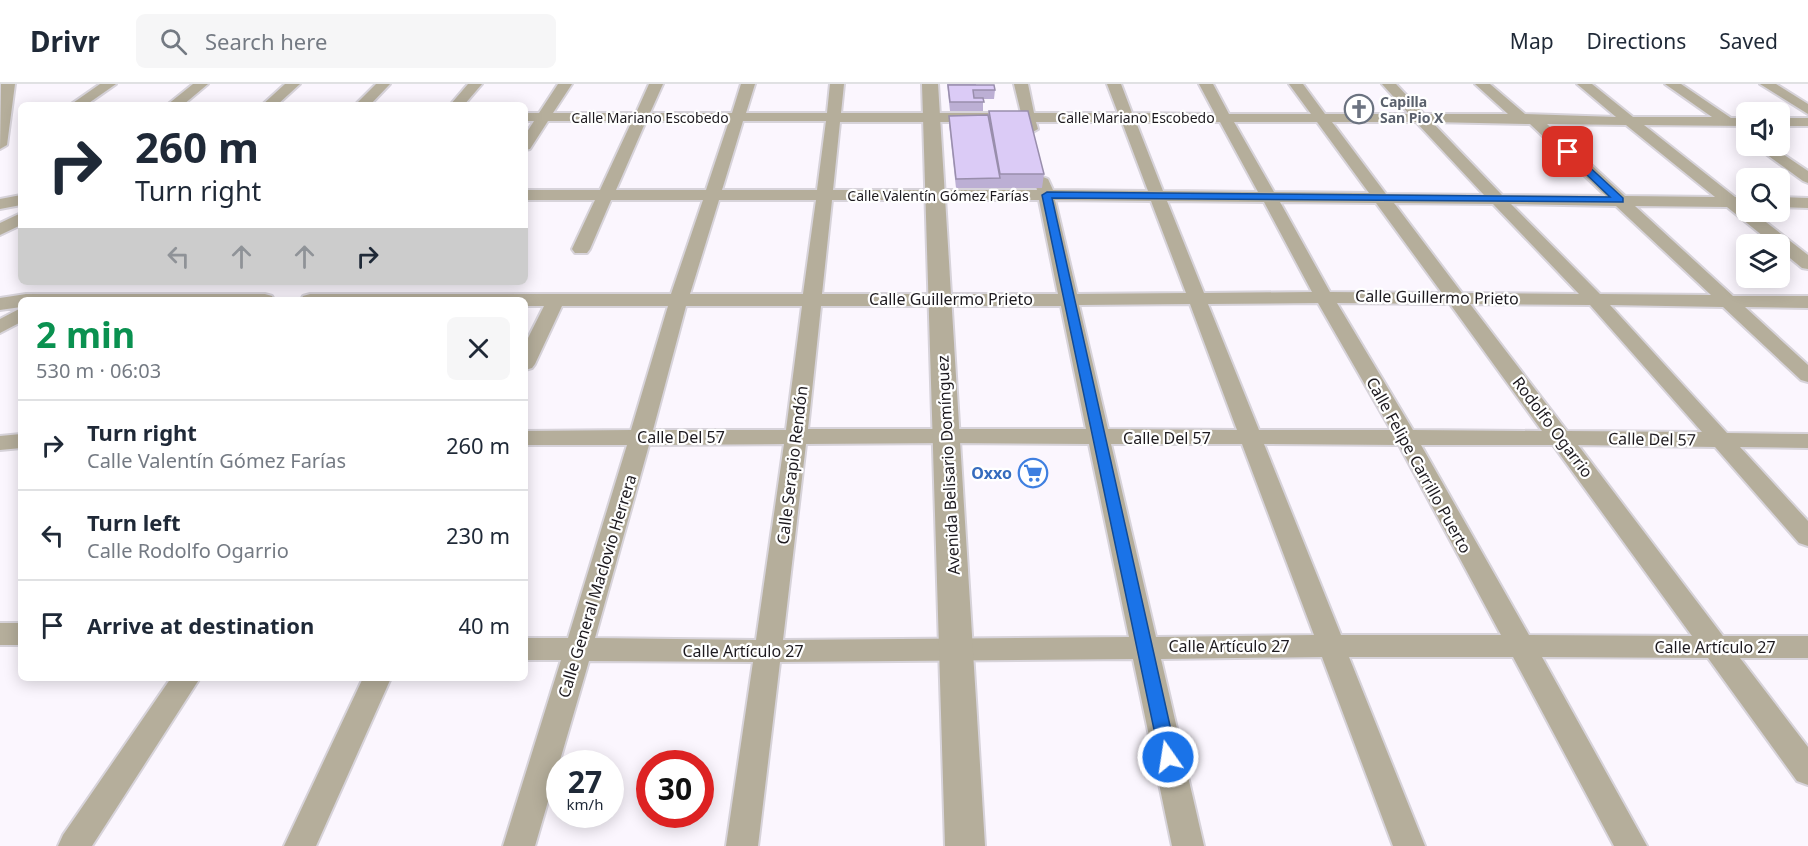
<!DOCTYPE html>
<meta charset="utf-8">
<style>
body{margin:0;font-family:"Noto Sans",sans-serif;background:#f6f6f7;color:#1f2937;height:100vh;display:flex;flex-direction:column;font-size:22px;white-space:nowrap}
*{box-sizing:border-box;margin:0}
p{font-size:20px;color:#747a83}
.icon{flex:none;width:33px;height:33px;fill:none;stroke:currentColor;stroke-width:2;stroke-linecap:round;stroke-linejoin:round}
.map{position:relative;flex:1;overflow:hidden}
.drawer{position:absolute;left:18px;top:213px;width:510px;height:384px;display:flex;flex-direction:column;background:#fff;border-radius:9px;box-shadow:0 3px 15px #0003}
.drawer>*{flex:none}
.guide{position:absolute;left:18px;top:18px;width:510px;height:183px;border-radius:9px;box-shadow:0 3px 15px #0003;background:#fff;color:#1f2937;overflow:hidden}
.controls{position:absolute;left:1736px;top:18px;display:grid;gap:12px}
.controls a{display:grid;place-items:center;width:54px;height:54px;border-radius:9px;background:#fff;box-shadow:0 3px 15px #0003;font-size:30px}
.speed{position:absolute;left:546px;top:666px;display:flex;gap:12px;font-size:30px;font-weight:700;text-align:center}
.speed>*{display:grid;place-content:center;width:78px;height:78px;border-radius:50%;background:#fff;box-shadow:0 3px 15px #0003;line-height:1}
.speed small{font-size:15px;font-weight:400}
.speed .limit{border:9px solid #d22;background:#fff;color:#111}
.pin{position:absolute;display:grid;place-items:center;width:51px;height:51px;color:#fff;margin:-26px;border-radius:12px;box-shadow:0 3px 9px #0006}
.me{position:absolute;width:66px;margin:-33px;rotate:347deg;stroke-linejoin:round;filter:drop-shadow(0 0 4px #0008)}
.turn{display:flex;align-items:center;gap:21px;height:126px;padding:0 18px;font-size:27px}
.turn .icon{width:78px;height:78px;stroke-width:2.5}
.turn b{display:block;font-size:42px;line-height:51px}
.lanes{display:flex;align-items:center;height:57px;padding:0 18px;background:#0003;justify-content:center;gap:30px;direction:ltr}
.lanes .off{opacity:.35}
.round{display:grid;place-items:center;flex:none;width:63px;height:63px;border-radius:9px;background:#f6f6f7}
.headline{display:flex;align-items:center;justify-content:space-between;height:102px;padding:0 18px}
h1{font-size:36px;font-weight:700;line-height:45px;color:#0a9150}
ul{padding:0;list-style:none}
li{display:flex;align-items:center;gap:18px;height:90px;padding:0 18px;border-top:2px solid #e0e1e3}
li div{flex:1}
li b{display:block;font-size:22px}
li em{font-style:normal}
header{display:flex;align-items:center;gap:36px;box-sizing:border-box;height:84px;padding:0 30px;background:#fff;border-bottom:2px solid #e0e1e3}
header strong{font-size:28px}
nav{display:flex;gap:33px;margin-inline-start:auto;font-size:21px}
.search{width:420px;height:54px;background:#f6f6f7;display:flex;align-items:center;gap:15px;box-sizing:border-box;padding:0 21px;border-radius:9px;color:#747a83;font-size:22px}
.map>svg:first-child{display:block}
</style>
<header>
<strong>Drivr</strong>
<div class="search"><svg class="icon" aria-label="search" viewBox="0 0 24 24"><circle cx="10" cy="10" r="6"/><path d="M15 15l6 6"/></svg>Search here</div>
<nav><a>Map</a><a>Directions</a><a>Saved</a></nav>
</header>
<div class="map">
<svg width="1808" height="762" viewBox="0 0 1808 762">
<rect width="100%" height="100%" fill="#fbf6fe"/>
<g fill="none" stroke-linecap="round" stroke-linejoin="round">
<g stroke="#d7d3da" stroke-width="4">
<path id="minor" d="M1,0H15L7,61L0,65Z
M100,0H116L86,21H70Z
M193,0H208L183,21H167Z
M285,0H300L277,21H262Z
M376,0H390L370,21H355Z
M468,0H482L464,21H450Z
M558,0H572L553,29H636L649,0H663L650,29H732L741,0H755L746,29H827L830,0H844L841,29H1021L1014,0H1028L1034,29H1118L1107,0H1121L1132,29L1215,30L1199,0H1213L1229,30H1311L1289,0H1303L1325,30H1409L1382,0H1396L1424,30H1508L1475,0H1490L1525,30L1616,33L1577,0H1592L1633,33H1712L1665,0H1681L1731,34H1746V42L1644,41L1735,113H1746V128H1753L1808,171V185L1802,184L1779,165V160H1773L1727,123L1635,122L1733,212H1808V224L1745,223L1808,281V298L1801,296L1723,223L1610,221L1727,349L1808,350V364L1740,363L1808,437V462L1799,459L1715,363L1578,361L1723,552H1808V574H1740L1808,663V701L1797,697L1708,574L1542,573L1647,762H1614L1513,573H1349L1425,762H1393L1322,573L1161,575L1204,762H1172L1133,575L780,578L758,762H726L753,578L589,577L535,762H503L561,576H525V554H568L627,361H525V347L631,346L668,222H562L535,280L532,284L525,286V260L544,222H525V216H301L303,212L310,210H671L703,116H611L590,165L587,169H575L572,165L595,116H525V106H600L632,37H548L530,65L525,66V51L534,37H525V29H539ZM646,37H729L706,106H616ZM743,37H826L817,106H722ZM840,38H1022L1026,48L1031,49L1038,45L1036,38H1122L1148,107L1053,106L1048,95L1043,93L1035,98L1037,106H833ZM1136,38H1220L1258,108L1163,107ZM1234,38H1317L1369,109L1274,108ZM1332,38H1416L1484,111L1386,110ZM1432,38L1530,40L1606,112L1502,111ZM1547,40L1626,41L1715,113L1625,112ZM719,116H816L803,210H690ZM832,116H1039L1058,210H822ZM1055,116L1151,117L1186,209L1077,210ZM1167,117L1264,118L1312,208L1204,209ZM1280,118L1376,119L1442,209L1330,208ZM1394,119L1493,120L1579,210L1462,209ZM1511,120L1616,122L1711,211L1600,210ZM1318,219L1391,346H1259L1208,220ZM1337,219L1450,220L1542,347L1413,346ZM1190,220L1237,346L1108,345L1079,221ZM1470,220L1590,221L1702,348L1567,347ZM686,222H802L786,346H653ZM821,222H1061L1086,345H808ZM947,359L1089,360L1129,553L783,556L806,360ZM784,360L756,556L595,554L649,361ZM1111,360H1242L1314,551L1156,553ZM1264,360L1399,361L1501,551H1341ZM1421,361H1553L1692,552L1529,551Z
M1760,0H1776L1808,20V30Z
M1779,34H1808V42H1779Z
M1755,62H1771L1808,87V99L1803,97Z
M21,111V121L0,125V115Z
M1779,113L1808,114V124L1779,123Z
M21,129V141L0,151V139Z
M26,210H265L272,212L274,216H21V223L0,226V214Z
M21,224V238L0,249V235Z
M21,350V364L0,366V352Z
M0,539H21V561H0Z
M171,594H200L92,762H58L63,751Z
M363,594H391L316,762H284Z"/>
</g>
<g stroke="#d7d3da" stroke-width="4">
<path id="tertiary" d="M922,0H938L985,762H945Z"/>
</g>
<use href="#minor" fill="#b5ae9b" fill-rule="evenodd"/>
<use href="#tertiary" fill="#b5ae9b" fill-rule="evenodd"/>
</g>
<path fill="#bcafd4" d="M947,0H976V1L995,6L994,15H983V27H950Z
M989,27L1044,90L1042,104H956L949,41V32L988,31Z"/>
<path fill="#dbcbf6" stroke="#998eac" stroke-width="1.5" d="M948,1H994L995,6H973L974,14H983L984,18H950Z
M989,27H1028L1044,90H1000Z
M988,31L1000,94L956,95L949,32Z"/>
<path fill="#1a73e8" stroke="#114b97" stroke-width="1.5" d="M1565,66H1571L1623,114V118L1052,114L1177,673L1174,679L1168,681L1161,679L1042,111L1047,108L1610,113L1565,70Z"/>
<defs>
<g id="church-ring" transform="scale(1.5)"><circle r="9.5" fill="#fff" stroke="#6b7280" stroke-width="1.5"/><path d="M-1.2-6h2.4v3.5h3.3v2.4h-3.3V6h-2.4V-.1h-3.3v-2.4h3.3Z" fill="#6b7280"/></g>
<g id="supermarket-ring" transform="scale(1.5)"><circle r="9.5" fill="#fff" stroke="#3f7fe0" stroke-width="1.5"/><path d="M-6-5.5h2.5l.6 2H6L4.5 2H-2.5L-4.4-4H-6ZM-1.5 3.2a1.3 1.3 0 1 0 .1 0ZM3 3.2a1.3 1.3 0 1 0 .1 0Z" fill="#3f7fe0"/></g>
</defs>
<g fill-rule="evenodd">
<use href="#church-ring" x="1359" y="25"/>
<use href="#supermarket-ring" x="1033" y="389"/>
</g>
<g text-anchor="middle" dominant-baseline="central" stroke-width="4.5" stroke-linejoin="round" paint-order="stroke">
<g font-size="14" font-weight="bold" fill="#5b616d" stroke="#fff" text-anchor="start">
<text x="1380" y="17">Capilla<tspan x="1380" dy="16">San Pio X</tspan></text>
</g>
<g font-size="14" fill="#1d1a1f" stroke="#fff">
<text x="650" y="33">Calle Mariano Escobedo</text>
<text x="1136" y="33">Calle Mariano Escobedo</text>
<text x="938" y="111">Calle Valentín Gómez Farías</text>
</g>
<g font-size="16" fill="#1d1a1f" stroke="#fff">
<text transform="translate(1437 213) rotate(1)">Calle Guillermo Prieto</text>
<text x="951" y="215">Calle Guillermo Prieto</text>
<text transform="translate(1553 343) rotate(53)">Rodolfo Ogarrio</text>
<text x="681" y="353">Calle Del 57</text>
<text x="1167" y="354">Calle Del 57</text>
<text transform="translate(1652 355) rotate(1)">Calle Del 57</text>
<text transform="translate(792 381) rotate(-83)">Calle Serapio Rendón</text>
<text transform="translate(948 381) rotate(-93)">Avenida Belisario Domínguez</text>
<text transform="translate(1419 381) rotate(61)">Calle Felipe Carrillo Puerto</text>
<text transform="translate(597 502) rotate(-73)">Calle General Maclovio Herrera</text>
<text x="1229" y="562">Calle Artículo 27</text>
<text x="1715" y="563">Calle Artículo 27</text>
<text x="743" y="567">Calle Artículo 27</text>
</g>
<g font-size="16" font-weight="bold" fill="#366cbe" stroke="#fff" text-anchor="end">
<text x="1012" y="389">Oxxo</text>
</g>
</g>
</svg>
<div class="controls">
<a><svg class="icon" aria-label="sound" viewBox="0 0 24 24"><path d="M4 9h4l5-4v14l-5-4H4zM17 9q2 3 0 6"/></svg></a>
<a><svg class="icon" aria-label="search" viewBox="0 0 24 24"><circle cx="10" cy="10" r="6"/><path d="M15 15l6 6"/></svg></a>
<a><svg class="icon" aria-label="layers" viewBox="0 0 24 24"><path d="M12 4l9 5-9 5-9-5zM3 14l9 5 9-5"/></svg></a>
</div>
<div class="speed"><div>27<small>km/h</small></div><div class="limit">30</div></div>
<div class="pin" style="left:1568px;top:68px;background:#d93025"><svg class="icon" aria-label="arrive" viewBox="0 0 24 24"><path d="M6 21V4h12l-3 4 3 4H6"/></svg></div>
<svg class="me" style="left:1168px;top:673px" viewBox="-20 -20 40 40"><circle r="17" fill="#1a73e8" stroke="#fff" stroke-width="3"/><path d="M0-11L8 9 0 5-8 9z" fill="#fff"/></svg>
<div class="guide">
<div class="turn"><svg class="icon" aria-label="right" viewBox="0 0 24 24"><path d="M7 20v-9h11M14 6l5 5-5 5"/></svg><div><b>260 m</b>Turn right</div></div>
<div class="lanes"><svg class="icon off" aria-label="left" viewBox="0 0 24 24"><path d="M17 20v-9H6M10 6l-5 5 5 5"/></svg><svg class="icon off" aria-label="ahead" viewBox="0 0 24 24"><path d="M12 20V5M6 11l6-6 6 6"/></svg><svg class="icon off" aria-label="ahead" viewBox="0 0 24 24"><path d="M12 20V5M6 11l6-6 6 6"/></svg><svg class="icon" aria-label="right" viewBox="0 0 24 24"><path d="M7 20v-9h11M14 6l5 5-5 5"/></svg></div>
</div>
<section class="drawer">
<div class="headline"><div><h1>2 min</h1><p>530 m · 06:03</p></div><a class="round"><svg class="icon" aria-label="close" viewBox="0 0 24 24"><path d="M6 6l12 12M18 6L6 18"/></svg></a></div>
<ul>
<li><svg class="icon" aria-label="right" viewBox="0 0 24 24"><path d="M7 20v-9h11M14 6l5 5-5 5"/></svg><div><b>Turn right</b><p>Calle Valentín Gómez Farías</p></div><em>260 m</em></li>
<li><svg class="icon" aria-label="left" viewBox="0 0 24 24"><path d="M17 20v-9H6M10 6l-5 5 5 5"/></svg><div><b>Turn left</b><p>Calle Rodolfo Ogarrio</p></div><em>230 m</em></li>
<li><svg class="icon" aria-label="arrive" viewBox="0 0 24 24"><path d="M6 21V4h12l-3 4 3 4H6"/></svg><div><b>Arrive at destination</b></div><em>40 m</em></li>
</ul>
</section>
</div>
